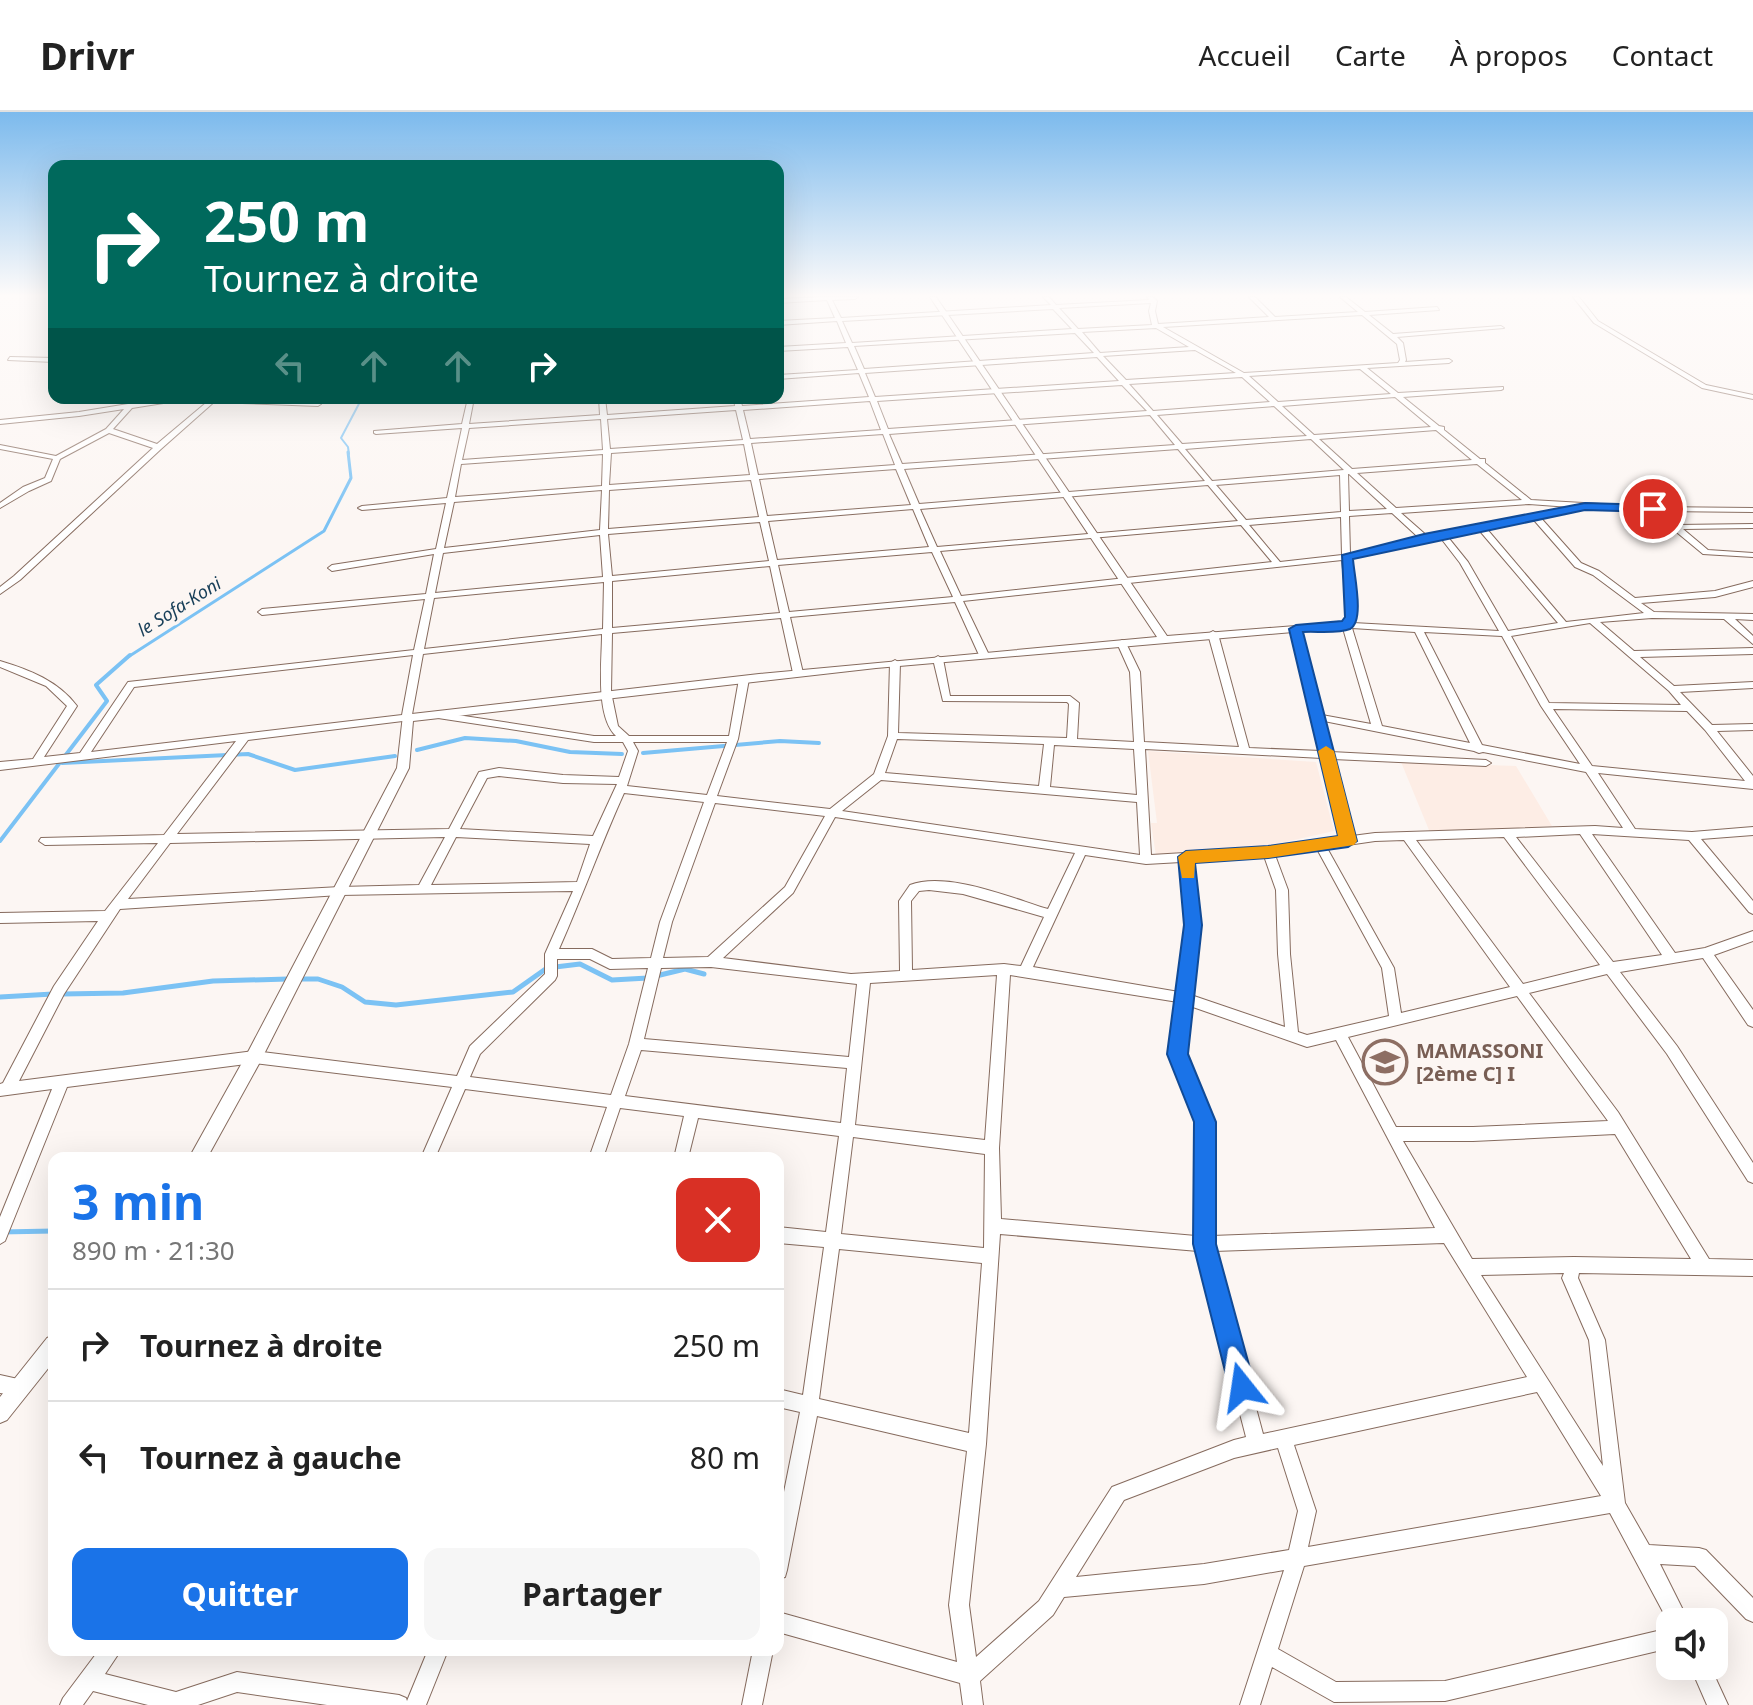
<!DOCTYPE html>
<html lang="fr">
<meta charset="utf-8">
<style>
body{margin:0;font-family:"Noto Sans",sans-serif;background:#f6f6f6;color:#222;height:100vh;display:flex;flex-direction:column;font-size:30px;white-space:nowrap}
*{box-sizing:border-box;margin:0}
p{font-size:26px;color:#767676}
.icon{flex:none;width:44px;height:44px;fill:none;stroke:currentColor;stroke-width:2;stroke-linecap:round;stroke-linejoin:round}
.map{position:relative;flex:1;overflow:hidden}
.sheet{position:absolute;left:48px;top:1040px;width:736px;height:504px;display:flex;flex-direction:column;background:#fff;border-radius:16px;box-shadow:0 8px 32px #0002}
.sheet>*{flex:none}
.guide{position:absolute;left:48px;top:48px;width:736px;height:244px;border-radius:16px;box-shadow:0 8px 32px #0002;background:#00695c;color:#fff;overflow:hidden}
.tools{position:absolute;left:1656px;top:1496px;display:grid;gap:16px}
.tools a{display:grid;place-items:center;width:72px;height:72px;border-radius:16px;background:#fff;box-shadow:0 8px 32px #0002;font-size:40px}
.pin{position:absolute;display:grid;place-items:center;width:68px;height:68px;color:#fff;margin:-34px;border:4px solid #fff;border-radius:50%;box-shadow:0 2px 8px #0007}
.me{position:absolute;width:88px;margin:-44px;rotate:345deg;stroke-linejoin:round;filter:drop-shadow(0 0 6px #0008)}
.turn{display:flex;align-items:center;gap:28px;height:168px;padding:0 24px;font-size:36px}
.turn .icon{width:104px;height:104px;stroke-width:2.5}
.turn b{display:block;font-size:56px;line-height:68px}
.lanes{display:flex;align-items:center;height:76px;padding:0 24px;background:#0003;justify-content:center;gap:40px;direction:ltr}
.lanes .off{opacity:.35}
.round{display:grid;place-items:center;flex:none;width:84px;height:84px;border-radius:16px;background:#f6f6f6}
.head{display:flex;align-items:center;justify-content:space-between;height:136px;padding:0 24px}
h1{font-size:48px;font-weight:700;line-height:60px;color:#1a73e8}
.primary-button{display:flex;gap:16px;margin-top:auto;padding:16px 24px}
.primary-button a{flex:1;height:92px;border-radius:16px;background:#1a73e8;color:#fff;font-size:32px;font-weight:700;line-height:92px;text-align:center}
.primary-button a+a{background:#f6f6f6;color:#222}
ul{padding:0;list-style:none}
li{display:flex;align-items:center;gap:24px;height:112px;padding:0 24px;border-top:2px solid #e0e0e0}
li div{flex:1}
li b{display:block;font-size:30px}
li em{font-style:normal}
header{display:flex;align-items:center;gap:48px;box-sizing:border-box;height:112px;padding:0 40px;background:#fff;border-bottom:2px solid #e0e0e0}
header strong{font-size:38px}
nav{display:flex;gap:44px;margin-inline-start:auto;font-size:28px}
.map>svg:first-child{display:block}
</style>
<header>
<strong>Drivr</strong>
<nav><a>Accueil</a><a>Carte</a><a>À propos</a><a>Contact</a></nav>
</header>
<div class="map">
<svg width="1753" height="1593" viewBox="0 0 1753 1593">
<rect width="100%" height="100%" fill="#fcf6f3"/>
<path fill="#fdede5" d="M1148,639L1316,650L1334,719L1259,736L1156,744L1151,711H1157Z
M1401,650L1516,654L1552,714L1431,723Z"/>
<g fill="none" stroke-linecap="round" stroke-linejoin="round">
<path stroke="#7bc2f4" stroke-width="2" d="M349,342L348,335L341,326L362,286"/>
<path stroke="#7bc2f4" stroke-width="3" d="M128,545L324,419L351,366L348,340"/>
<path stroke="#7bc2f4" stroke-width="4" d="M417,638L465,626L516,629L570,640L622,642
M643,641L780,629L819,631
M62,651L248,642L295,658L395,644
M0,729L107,589L96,573L130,543"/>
<path stroke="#7bc2f4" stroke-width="5" d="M656,864L685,857L704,862
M297,867H318L342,875L365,890L396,893L513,880L547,856L580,852L612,868L648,866
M62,882L123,881L213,869L288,867
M0,885L53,882
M0,1120L54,1119"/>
<g stroke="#866b5e" stroke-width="2">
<path id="minor" d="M825,185H858L855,187L832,188L841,206L1051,193L1043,185H1049L1056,193L1149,188L1147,185H1153L1157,189L1155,199L1158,212L1269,205L1249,185H1255L1275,205L1358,200L1340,185H1346L1365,200L1437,195L1439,198L1369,203L1393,222L1501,214L1504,216L1397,225L1403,231L1406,248L1405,250L1449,247L1452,249L1449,251L1367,256L1398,281L1503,275V277L1501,278L1403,285L1439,314L1444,315V318L1480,347H1485V351L1531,388L1653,395L1753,396V400L1661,399L1677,413L1753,412V416L1683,417L1708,438L1753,441V445L1703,442L1651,399L1588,396L1540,405L1581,451L1599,459L1635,486L1715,479L1753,469V475L1715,485L1641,491L1654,500L1753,502V508L1735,507L1753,524V532L1724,507L1652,506L1600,510L1634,539L1753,536V542L1640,545L1674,574L1753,570V576L1680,580L1712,613L1753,612V618L1717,619L1753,664V677L1598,661L1635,717L1692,720L1753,715V723L1701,727L1753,789V802L1749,800L1689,728L1592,722L1675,841L1705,836L1753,819V829L1714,843L1753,898V915L1748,913L1703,846L1620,860L1677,934L1753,1051V1071L1748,1069L1667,942L1607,862L1529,881L1618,1000L1709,1147L1753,1148V1164L1579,1161L1578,1166L1605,1228L1625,1391L1649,1433L1699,1436L1706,1438L1753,1486V1510L1746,1507L1695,1454L1660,1452L1689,1510H1670V1513L1610,1401L1304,1454L1278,1537L1336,1570L1445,1569L1670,1516V1536L1445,1589L1334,1590L1272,1555L1260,1593H1240L1284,1458L1204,1472L1064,1485L1053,1503L980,1569L983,1593H963L960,1571L778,1520V1500L957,1550L949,1493L967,1339L817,1304L787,1458L785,1465L778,1467V1410L800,1300L778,1295V1277L803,1283L824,1135L778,1131V1115L826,1120L839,1024L698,1006L688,1046H674L684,1004L620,996L603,1046H589L607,995L465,977L435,1046H421L452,975L254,951L67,975L5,1129L0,1132V1105L52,977L0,984V972L3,971L54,874L98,809L0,811V801L105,799L158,731L45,733L39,729L41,726L164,723L236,629L0,658V650L33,647L67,594L46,574L0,555V549C30,558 58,569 77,594L44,645L80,641L128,570L414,538L425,487L262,503L258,500L262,497L426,482L434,442L332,459L328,456L332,453L436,437L446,391L362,398L358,396L362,394L447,386L462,316L376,322L374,321V319L462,312L468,286H474L469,312L600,303L599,286H605L607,303L735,294L734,286H740L742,294L869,285L859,261L778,267V263L858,258L848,235L778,239V235L846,231L837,209L778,213V209L835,206L827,188L778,191V187ZM1151,191L1149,199L1152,213L1078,217L1059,196ZM1053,197L1072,217L852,231L842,209ZM1362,203L1397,232L1400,248L1398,251L1244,261L1163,215ZM1156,216L1189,235L1100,241L1082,220ZM1075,221L1094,241L864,257L854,234ZM1195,238L1236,261L1126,268L1103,244ZM1097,245L1119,269L875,285L865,261ZM1360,257L1391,282L1278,290L1249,264ZM1242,265L1270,290L1153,299L1129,272ZM1122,273L1147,299L888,317L877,289ZM1395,285L1431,315L1314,323L1282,294ZM870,289L881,318L750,327L743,298ZM1274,294L1307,324L1182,332L1157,303ZM736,298L743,328L610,337L607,307ZM1150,303L1175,333L902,352L889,322ZM601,307L603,338L462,348L469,316ZM1436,318L1472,348L1352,357L1319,327ZM883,322L895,353L758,363L751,331ZM1311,327L1344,358L1212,369L1185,337ZM744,332L750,363L609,373L611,341ZM1178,337L1205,369L919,392L904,357ZM603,342L602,374L455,385L461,352ZM1477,352L1522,388L1396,396L1357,361ZM896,357L911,393L767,404L759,367ZM1348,362H1349L1387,397L1349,399ZM1340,363L1341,400L1246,408L1216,373ZM751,368L759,405L608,417L609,378ZM1208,373L1238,409L937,435L920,397ZM602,378L600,418L444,436L454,390ZM1529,392L1570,395L1426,423L1401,401ZM913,397L929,435L777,448L768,409ZM1392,401L1418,425L1350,442L1349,404ZM1341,405L1342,443L1280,450L1249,413ZM1533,407L1575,455L1593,463L1644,501L1566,510L1486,416ZM760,410L769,449L612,464L608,422ZM1241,413L1272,450L961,484L940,439ZM1479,418L1558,511L1508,519L1468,450L1447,424ZM600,423L603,465L435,481L443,441ZM1440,425L1460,451L1499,519L1353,511L1356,505L1350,446ZM932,440L953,485L789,500L778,453ZM1342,448L1348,505L1342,513L1371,612L1322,603L1301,517L1299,515H1293L1291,517L1321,639L1249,636L1218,522L1213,519L1208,522L1239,635L1144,630L1140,560L1125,529L1122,528L1117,531L1130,560L1134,630L1077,627L1079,591L1070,584H950L943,547L938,544L933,547L943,589L1067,590L1069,592L1067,626L898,621L900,551L895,548L890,551L888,624L874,662L830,697L717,684L738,627L749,567L747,565L744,564L739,567L729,624H629L618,614L611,580L612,521L781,506L793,561L798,564L803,561L790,505L955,490L979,543L984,546L989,543L963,489ZM770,454L780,501L612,516V469ZM604,470L603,517L424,537L434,486ZM1590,511L1669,579L1681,593L1549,591L1511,524ZM1352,516L1415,520L1470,631L1382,614ZM1424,520L1502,524L1541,594L1580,652L1482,633ZM602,522C602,550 595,604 616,624H594L438,600L433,603L438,606L594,630H623L628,639L619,665L563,663L499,656L479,660L449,717L177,722L248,628L411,608L423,542ZM413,543L402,603L91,640L134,575ZM1553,597L1687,599L1705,618L1745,669L1592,654ZM1324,609L1474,639L1479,641L1483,640L1586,660L1623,716L1595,714L1375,721L1352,724L1333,647L1486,654L1491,651L1486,648L1331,640ZM897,627L1044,632L1039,674L885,661ZM633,630H727L707,683L627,674L638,639ZM1054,633L1134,637L1137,683L1050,675ZM1145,637L1322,646L1342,726L1268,736L1151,743ZM499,664L563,671L617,672L593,724L460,717L487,666ZM881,668L1137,690L1140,743L842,699ZM624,681L704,690L660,810L651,846L612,847L592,837H559C582,785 601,732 624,681ZM715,691L825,704L785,775L708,845L663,846L672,810ZM835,705L1075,741L1048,797C1011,786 947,759 910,773L899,789L900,859L851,862L723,846L793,781ZM1580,722L1662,843L1613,850L1516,725ZM445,725L419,773L340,775L128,787L170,731ZM456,725L590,732L577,770L431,773ZM1504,725L1600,853L1523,872L1416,728ZM1404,728L1510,875L1401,901L1394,856L1327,736L1375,729ZM1317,737L1382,856L1389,904L1307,923L1298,920L1290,842L1288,778L1275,743ZM1085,743L1146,752L1181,750L1187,813L1179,880L1033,855ZM1264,744L1276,778L1278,842L1285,915L1191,883L1199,813L1192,749ZM929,778L963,782L1044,805L1021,854L1004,852L912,858L911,789L919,779ZM573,779L545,842V862L470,934L457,964L254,939L19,969L64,882L120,797L340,783ZM557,847H590L610,857L648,856L629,932L611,983L470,965L480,942L555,868L557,864ZM711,855L857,872L849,945L644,927L661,856ZM997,863L985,1028L855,1013L870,871ZM1010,863L1178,890L1171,942L1198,1010L1196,1124L1001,1107L999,1036ZM1517,884L1608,1009L1473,1015H1396L1348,925ZM1190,894L1307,935L1336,928L1435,1116L1212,1124V1010L1185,942ZM641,938L847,956L841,1011L625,984ZM1615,1022L1691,1147L1574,1145L1472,1147L1403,1029H1473ZM853,1025L985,1042L984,1136L841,1122ZM1000,1122L1198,1139L1246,1325L1234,1328L1112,1375L1039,1489L976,1545L969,1493L986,1332ZM1444,1131L1527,1265L1263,1322L1214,1139ZM839,1137L982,1151L969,1321L819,1287ZM1564,1161L1562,1166L1589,1228L1603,1354L1481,1163ZM1537,1280L1601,1384L1308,1435L1316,1399L1294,1333ZM1278,1336L1298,1399L1289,1438L1204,1452L1076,1465L1124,1388L1234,1346Z
M1573,185H1579L1598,209L1706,273L1753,283V287L1702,276L1594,211Z
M10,245L54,246V250L8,248Z
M170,286L318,290L321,292L318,294L214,290L161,337L20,468L0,482V475L14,464L153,336L109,321L60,347L51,369L29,379L0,396V391L23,375L45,366L53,347L0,337V333L56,344L106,317L124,297L79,304L0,312V308L79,300L128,292L132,290L135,291ZM176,289L207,290L157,332L113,317L132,296Z
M0,1263L27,1269L30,1275L27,1281L21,1284L0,1281Z
M99,1538H121L105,1562L176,1580L237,1560L399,1583L406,1586L407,1589L428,1538H448L426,1593H327L237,1580L198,1593H148L93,1579L83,1593H60L63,1586Z
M753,1538H773L762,1593H742Z
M1690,1554H1710L1728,1593H1707Z"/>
</g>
<g stroke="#866b5e" stroke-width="2">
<path id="tertiary" d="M930,185H936L1167,524L1347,510L1351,511V515L876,556L413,609L409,656L260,950L207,1046H189L248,940L397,656L403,603L759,562L1157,525Z
M54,1223V1249L7,1308L0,1311V1285L47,1226Z"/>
</g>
<use href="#minor" fill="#fff" fill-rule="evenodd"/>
<use href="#tertiary" fill="#fff" fill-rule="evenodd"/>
</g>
<linearGradient id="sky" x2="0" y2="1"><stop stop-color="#7cbaed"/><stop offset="0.45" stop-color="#fefbfa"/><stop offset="1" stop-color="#fefbfa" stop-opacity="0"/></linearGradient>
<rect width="1753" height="408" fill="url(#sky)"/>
<path fill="#1a73e8" stroke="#114b97" stroke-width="2" d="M1585,391L1653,393L1659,397L1653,400L1585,398L1353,447C1354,463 1365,509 1350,517C1338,522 1316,519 1303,520L1357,729L1348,735L1268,746L1195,751L1202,813L1188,942L1216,1010V1132L1255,1275L1251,1284L1242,1288L1233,1284L1229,1275L1193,1132L1194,1010L1167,942L1184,813L1178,745L1186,739L1268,734L1338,724L1289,517L1296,513L1342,509L1345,505L1342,443L1424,422Z"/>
<path fill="#f59e0b" d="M1326,634L1334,639L1357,729L1354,733L1268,746L1195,751L1194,766H1182L1178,745L1186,739L1268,734L1338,724L1318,639Z"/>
<defs>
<g id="school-ring" transform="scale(2.3)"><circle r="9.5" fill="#fcf6f3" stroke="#8d6e63" stroke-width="1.5"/><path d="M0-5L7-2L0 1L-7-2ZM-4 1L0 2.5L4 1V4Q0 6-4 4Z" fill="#8d6e63"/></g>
</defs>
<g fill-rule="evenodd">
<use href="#school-ring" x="1385" y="950"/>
</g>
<g text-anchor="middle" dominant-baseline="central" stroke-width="7" stroke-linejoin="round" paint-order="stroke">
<g font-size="18" font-style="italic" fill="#173e58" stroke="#fcf6f3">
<text transform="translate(179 494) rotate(-32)">le Sofa-Koni</text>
</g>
<g font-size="20" font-weight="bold" fill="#785e54" stroke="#fcf6f3" text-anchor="start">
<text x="1416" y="938">MAMASSONI<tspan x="1416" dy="23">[2ème C] I</tspan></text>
</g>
</g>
</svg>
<div class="tools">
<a><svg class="icon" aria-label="sound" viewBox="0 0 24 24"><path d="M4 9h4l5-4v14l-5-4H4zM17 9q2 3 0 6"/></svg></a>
</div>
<div class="pin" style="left:1653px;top:397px;background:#d93025"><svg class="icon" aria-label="arrive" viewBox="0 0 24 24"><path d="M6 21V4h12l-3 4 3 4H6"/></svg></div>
<svg class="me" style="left:1242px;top:1275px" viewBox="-20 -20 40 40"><path d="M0-17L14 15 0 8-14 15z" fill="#1a73e8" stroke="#fff" stroke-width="4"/></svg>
<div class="guide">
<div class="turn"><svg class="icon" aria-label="right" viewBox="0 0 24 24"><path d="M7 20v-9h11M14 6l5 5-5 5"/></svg><div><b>250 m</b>Tournez à droite</div></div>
<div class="lanes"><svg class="icon off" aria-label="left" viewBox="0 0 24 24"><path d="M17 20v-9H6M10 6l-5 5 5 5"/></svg><svg class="icon off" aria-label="ahead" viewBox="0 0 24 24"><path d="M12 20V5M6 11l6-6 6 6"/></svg><svg class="icon off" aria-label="ahead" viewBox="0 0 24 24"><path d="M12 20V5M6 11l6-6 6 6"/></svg><svg class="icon" aria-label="right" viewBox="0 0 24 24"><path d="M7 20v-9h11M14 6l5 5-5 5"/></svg></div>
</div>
<section class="sheet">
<div class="head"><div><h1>3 min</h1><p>890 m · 21:30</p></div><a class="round" style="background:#d93025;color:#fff"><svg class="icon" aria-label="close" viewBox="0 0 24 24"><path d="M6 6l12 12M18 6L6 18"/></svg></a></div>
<ul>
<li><svg class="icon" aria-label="right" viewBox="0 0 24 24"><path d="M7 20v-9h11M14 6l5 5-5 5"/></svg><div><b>Tournez à droite</b></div><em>250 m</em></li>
<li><svg class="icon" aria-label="left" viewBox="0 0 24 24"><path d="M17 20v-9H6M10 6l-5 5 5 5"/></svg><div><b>Tournez à gauche</b></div><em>80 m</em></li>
</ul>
<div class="primary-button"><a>Quitter</a><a>Partager</a></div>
</section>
</div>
